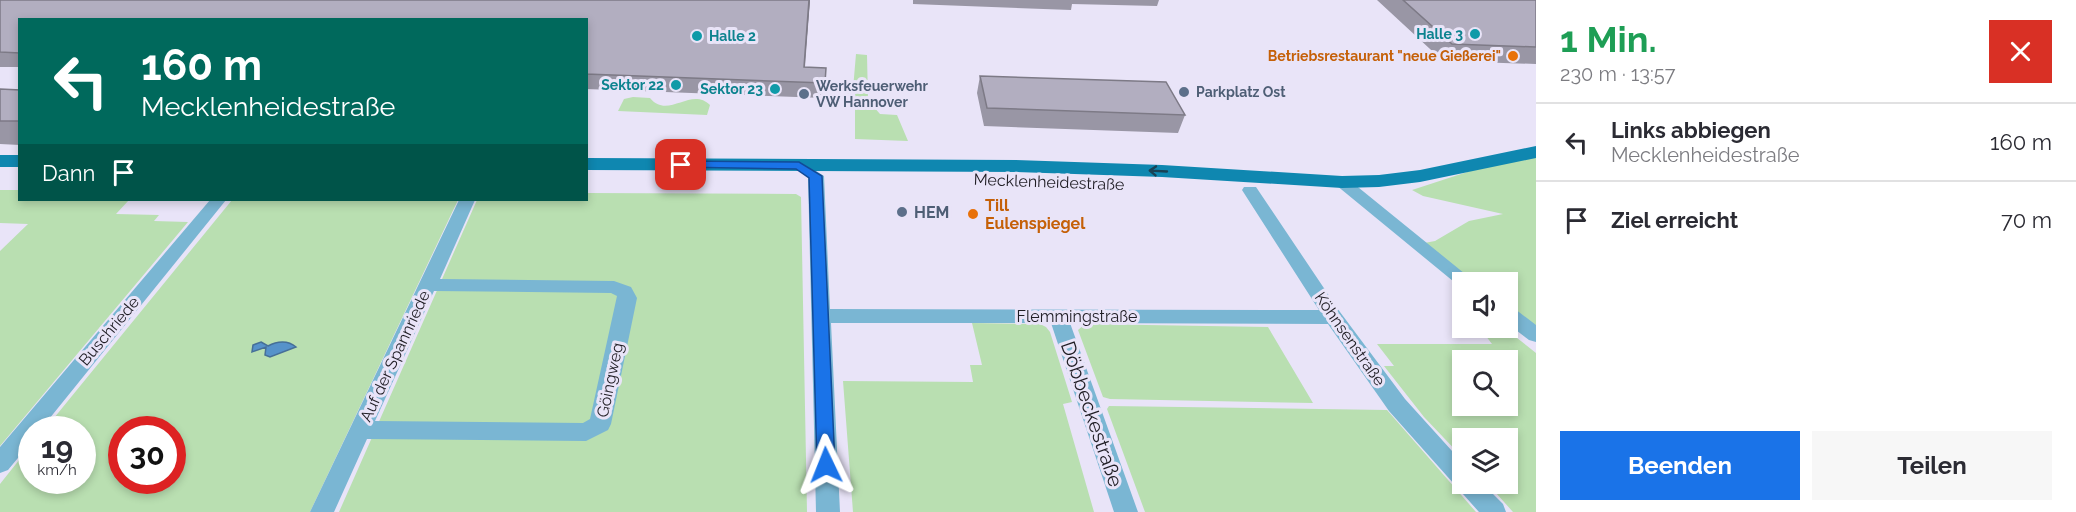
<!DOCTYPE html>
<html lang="de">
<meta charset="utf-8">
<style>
body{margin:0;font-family:Raleway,sans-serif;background:#f7f7f7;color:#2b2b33;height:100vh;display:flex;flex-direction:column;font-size:22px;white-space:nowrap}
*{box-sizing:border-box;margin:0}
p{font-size:20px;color:#7c7c81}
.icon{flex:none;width:33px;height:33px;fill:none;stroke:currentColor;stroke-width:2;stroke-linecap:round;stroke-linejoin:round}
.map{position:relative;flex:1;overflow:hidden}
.sheet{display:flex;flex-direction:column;background:#fff;width:540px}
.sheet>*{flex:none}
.top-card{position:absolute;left:18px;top:18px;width:570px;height:183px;border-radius:0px;box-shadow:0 3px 9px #0003;background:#00695c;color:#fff;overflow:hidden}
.buttons{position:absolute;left:1452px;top:272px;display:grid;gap:12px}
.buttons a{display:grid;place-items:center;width:66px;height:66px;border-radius:0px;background:#fff;box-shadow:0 3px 9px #0003;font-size:30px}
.speed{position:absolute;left:18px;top:416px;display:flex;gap:12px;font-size:30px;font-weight:700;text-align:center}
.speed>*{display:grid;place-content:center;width:78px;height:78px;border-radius:50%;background:#fff;box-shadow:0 3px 9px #0003;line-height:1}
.speed small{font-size:15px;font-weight:400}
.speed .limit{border:9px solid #d22;background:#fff;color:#111}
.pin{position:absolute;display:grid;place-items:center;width:51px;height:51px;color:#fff;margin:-26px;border-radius:12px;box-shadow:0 3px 9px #0006}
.me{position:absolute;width:66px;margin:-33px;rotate:358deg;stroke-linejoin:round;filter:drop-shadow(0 0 4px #0008)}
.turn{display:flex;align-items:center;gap:21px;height:126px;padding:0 24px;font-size:27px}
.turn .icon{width:78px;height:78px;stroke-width:2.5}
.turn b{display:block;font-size:42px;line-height:51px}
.then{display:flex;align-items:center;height:57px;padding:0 24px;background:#0003;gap:12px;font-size:22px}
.round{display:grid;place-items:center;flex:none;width:63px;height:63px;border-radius:0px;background:#f7f7f7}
.headline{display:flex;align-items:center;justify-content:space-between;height:102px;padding:0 24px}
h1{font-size:36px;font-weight:700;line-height:45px;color:#1e9e55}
.cta{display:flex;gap:12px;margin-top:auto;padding:12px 24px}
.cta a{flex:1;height:69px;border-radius:0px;background:#1a73e8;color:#fff;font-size:24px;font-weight:700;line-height:69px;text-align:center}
.cta a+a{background:#f7f7f7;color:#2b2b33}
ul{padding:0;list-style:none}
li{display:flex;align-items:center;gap:18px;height:78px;padding:0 24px;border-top:2px solid #e1e1e2}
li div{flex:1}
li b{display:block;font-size:22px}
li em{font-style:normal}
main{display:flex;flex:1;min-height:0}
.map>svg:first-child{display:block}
</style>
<main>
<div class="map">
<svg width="1536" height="512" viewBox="0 0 1536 512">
<rect width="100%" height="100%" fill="#e9e4f8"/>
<path fill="#b9dfb1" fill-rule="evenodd" d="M856,54L867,55L868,100L849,99L844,96V89H853Z
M633,97L650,98C668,120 691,86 710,105L707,115L618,111L624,99Z
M855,106H873L880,114L897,115L908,141L855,139Z
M1536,152V335L1508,314V282H1466L1419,244L1435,241L1469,221L1503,214L1423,196L1412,190L1507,159Z
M0,190H19L20,200H129L116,214L159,215L154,221L188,222L0,446V251L28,224L0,223Z
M587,193L796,194L801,197L807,512H339L477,200H586Z
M232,200H458L310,512H0V484L31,445L32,480H82V429H45ZM122,429H172V480H122Z
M972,323L1040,324L1046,327L1050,332L1072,402L1063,404L1094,512H853L843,381L973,382L970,365H982Z
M1085,324L1268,327L1313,403L1110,399L1103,397L1078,330Z
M1479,327H1503L1536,353V512H1513L1487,483H1508V438H1462V457L1424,417L1384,366H1394L1377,344H1492ZM1462,360H1508V405H1462Z
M1109,406L1387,410L1476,512H1145L1107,409Z"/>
<path fill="#5692ca" stroke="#466f98" stroke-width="1.5" d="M261,342L268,346C277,341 288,340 296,347L270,357L265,355L266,347L252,352L253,345Z"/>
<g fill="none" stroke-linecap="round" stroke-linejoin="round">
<path fill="#7ab6d3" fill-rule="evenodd" d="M816,171L824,176L830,309L1319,310L1242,190L1244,187H1256L1340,312L1405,399L1462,462V483H1482L1503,504L1506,512H1479L1389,411L1328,324L1070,323L1138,512H1114L1051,323H831L840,512H816L808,176Z
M1342,177L1348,179L1475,282H1462V287L1459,286L1336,185L1334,182L1336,179Z
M210,200H226L41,429H32V441L8,470L0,473V447Z
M459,200H475L440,279L614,281L631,287L637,298L611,424L608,430L586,441L367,439L334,512H310ZM434,291L611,293L617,296L590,419L583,423L375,421Z
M1508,307L1515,309L1536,325V342L1529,340L1508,324Z"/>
<path fill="#0f87b0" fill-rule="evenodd" d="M1536,146V158L1420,182L1379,187L1342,188L1162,177L1016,172L586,170V158L1016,160L1162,165L1342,176L1379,175L1420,170Z
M0,155H20V167H0Z"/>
</g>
<path fill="#9996a5" d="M0,0H810L805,67L826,68L824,98L586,89V20H20V67H0Z
M913,0H1159L1157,6L1072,4L1071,10L913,4Z
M1377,0H1536V64L1443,61Z
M980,76L1185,115L1178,133L984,126L977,93Z
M0,89L20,90V145L0,144Z"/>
<path fill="#7d7a86" d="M809,0H810L803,82L804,67Z"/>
<path fill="#b2aec0" stroke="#7d7a86" stroke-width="1.5" d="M0,0H809L804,67L826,68L825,83L586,74V20H20V53L0,52Z
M1403,0H1536V47L1452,44Z
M980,76L1166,82L1185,115L987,108Z
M0,89L20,90V121H0Z"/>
<defs><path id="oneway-shaft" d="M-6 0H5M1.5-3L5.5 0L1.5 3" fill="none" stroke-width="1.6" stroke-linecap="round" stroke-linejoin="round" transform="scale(1.5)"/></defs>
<use stroke="#194255" href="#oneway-shaft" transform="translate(1158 171) rotate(-177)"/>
<path fill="#1a73e8" stroke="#114b97" stroke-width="1.5" d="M681,161L799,162L822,176L835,465L832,470L826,472L820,470L817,465L809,178L796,169L676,167V162Z"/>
<g fill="#0f9aa8" stroke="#e9e4f8" stroke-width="2">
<circle cx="1475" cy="34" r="6"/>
<circle cx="697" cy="36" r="6"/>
<circle cx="676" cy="85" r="6"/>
<circle cx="775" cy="89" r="6"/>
</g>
<g fill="#e8710a" stroke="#e9e4f8" stroke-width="2">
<circle cx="1513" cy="56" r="6"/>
<circle cx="973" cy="214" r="6"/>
</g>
<g fill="#5c6f8a" stroke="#e9e4f8" stroke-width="2">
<circle cx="1184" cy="92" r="6"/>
<circle cx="804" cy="94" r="6"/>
<circle cx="902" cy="212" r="6"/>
</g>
<g text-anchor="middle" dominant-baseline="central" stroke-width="6" stroke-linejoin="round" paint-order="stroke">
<g font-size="14" font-weight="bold" fill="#0d838f" stroke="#e9e4f8" text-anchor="end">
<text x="1463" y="34">Halle 3</text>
<text x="709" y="36" text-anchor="start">Halle 2</text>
<text x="664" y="85">Sektor 22</text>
<text x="763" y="89">Sektor 23</text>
</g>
<g font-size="14" font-weight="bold" fill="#c56008" stroke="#e9e4f8" text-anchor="end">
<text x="1501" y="56">Betriebsrestaurant "neue Gießerei"</text>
</g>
<g font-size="14" font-weight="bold" fill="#4e5e75" stroke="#e9e4f8" text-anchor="start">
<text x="816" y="86">Werksfeuerwehr<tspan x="816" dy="16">VW Hannover</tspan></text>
<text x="1196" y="92">Parkplatz Ost</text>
</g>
<g font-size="16" fill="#1f1d24" stroke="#e9e4f8">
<text transform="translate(1049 182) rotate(2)">Mecklenheidestraße</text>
<text x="1077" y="316">Flemmingstraße</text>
<text transform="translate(109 331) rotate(-50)">Buschriede</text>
<text transform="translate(1350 339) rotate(55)">Köhnsenstraße</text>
<text transform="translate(395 356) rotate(-65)">Auf der Spannriede</text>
<text transform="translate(610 380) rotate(-78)">Göingweg</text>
</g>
<g font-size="16" font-weight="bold" fill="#c56008" stroke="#e9e4f8" text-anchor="start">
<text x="985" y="205">Till<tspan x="985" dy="18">Eulenspiegel</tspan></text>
</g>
<g font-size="16" font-weight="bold" fill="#4e5e75" stroke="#e9e4f8" text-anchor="start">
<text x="914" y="212">HEM</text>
</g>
<g font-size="20" fill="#1f1d24" stroke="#e9e4f8">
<text transform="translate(1092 414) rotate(71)">Döbbeckestraße</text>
</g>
</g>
</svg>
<div class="buttons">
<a><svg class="icon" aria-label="sound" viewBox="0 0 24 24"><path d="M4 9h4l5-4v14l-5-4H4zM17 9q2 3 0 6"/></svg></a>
<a><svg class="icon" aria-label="search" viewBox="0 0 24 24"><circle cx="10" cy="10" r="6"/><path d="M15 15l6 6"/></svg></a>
<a><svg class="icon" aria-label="layers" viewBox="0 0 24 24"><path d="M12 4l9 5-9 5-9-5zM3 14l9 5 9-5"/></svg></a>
</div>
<div class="speed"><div>19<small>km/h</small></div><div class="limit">30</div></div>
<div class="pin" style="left:681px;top:165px;background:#d93025"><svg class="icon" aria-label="arrive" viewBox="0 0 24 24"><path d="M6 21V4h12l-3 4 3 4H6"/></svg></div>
<svg class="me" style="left:826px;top:465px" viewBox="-20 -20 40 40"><path d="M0-17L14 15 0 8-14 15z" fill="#1a73e8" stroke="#fff" stroke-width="4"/></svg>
<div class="top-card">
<div class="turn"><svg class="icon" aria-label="left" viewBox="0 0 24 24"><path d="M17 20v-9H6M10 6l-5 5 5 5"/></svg><div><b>160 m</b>Mecklenheidestraße</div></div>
<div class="then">Dann<svg class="icon" aria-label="arrive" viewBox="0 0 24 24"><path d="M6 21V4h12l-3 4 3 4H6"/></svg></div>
</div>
</div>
<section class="sheet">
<div class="headline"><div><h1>1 Min.</h1><p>230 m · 13:57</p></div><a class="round" style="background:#d93025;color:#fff"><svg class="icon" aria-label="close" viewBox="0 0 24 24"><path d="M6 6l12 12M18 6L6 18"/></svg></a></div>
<ul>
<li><svg class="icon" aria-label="left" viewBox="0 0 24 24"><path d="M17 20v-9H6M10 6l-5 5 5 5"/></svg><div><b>Links abbiegen</b><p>Mecklenheidestraße</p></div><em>160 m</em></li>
<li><svg class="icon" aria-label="arrive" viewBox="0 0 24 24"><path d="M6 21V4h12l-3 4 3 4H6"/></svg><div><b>Ziel erreicht</b></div><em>70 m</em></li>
</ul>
<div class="cta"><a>Beenden</a><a>Teilen</a></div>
</section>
</main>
